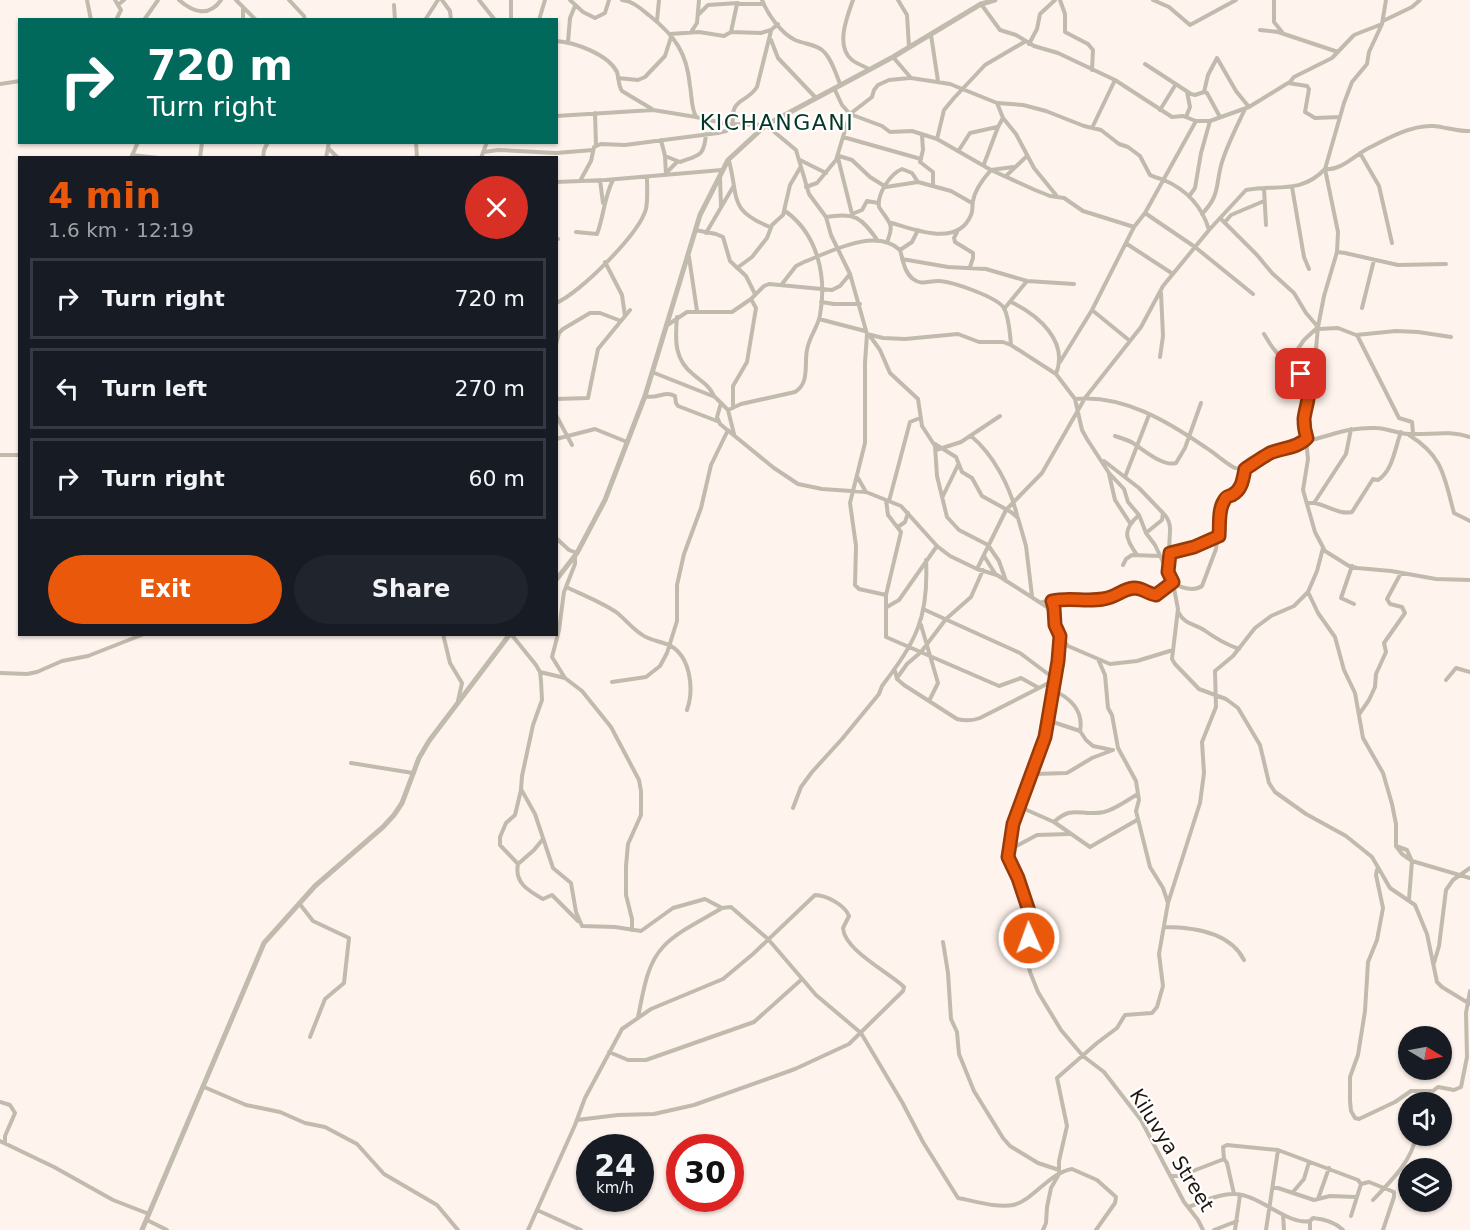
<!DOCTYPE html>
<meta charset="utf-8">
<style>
body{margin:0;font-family:"DejaVu Sans",sans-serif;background:#20242c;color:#f1f3f6;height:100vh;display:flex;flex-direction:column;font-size:22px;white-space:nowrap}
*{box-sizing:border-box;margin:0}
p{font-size:20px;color:#9ea1a6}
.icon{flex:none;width:33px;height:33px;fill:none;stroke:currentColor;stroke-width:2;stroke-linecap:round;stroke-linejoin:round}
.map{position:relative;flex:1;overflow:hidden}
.drawer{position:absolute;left:18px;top:156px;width:540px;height:480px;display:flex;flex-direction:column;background:#171b24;border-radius:0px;box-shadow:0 2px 4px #0004}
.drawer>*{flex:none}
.banner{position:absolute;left:18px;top:18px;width:540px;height:126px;border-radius:0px;box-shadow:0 2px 4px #0004;background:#00695c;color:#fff;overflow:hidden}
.needle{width:39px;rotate:100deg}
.controls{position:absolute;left:1398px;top:1026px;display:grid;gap:12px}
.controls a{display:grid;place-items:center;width:54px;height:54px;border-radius:50%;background:#171b24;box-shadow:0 2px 4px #0004;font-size:30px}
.speed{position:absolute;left:576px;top:1134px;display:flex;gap:12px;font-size:30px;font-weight:700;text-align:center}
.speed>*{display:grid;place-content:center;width:78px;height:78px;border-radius:50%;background:#171b24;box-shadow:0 2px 4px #0004;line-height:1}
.speed small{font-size:15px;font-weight:400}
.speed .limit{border:9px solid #d22;background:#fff;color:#111}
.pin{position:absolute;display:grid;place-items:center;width:51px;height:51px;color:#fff;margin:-26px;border-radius:12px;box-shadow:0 3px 9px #0006}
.me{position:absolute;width:66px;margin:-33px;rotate:358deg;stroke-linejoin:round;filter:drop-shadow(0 0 4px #0008)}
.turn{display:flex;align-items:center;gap:21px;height:126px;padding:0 30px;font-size:27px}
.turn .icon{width:78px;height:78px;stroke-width:2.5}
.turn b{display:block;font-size:42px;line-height:51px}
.round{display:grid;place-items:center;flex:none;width:63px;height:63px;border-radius:32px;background:#20242c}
.overview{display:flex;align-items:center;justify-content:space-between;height:102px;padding:0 30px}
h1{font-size:36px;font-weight:800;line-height:45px;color:#ea580c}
.cta{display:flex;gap:12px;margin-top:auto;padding:12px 30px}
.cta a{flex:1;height:69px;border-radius:36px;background:#ea580c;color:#fff;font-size:24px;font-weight:800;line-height:69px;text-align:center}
.cta a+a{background:#20242c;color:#f1f3f6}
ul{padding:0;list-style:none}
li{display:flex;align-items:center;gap:18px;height:81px;margin:0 12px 9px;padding:0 18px;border:3px solid #363941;border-radius:0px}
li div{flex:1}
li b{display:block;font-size:22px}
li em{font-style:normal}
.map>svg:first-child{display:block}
</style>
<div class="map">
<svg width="1470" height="1230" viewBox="0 0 1470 1230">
<rect width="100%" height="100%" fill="#fff3ed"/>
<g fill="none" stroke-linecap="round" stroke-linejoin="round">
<path stroke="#c0bbad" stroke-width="4" d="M87,0L91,20
M115,0L121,10L116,20
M179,0C194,13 209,17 221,0
M236,0L256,20
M289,0L304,16L305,20
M442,0L450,11L451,20
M479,0L495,20
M570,0L583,12L595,18L605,13L609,0
M622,0C633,1 641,9 650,16C675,36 687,53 690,86C692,97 691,107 696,117L727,124L766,125L796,150L809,194L826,217L831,235L850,274L867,334L883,338L905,339L958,334L979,342H1003L1011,345L1056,374L1075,399L1082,430L1087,439L1109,473L1124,489L1128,502L1139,515L1146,533L1155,545L1173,583L1178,609L1172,659L1175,664L1199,689L1226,699L1238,708L1260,745L1269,783L1275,792L1306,814L1346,836L1372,857L1390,888L1415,905L1427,934L1437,982L1442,987L1470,1004
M762,0C768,15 781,33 795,40C804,44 815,44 822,50C831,57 836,74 840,84
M853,0C847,17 835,46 852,60C857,64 864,66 869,69
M898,0L907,15L909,47
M1060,0L1065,14V32L1088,44L1093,50L1092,70
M1153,0L1169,7L1190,25L1236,0
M1274,0V22L1282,32
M1386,0L1382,24L1369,52L1367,64L1352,82L1344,103L1325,169L1338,232L1337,252L1324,296L1318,327L1304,340L1293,356L1296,368L1309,385V400L1304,421L1308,459L1303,490L1315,532L1325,551L1349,566L1357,568L1391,571L1436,579L1470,580
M119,4L124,0
M981,4L1000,30L1016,35L1034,46L1058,53L1115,80L1172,117L1183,116L1196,121H1210L1249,107L1288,83L1307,86L1309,89L1305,112L1315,118L1340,117
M394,5L395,20
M243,8V20
M698,15L708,5L738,3
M144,20L158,0
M425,20L438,0
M511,20V0
M539,20L545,0
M657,21L659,0
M1383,21L1412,7L1420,0
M1260,30L1278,32L1338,52
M691,32L697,23L699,0
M731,32L737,4H764
M670,34L699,32L724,36L731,32L761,33L771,30L778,24
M931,35L938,81
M771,40L778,58L816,98
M556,41C574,42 608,54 617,72C619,78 618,85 622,91L652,109
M568,42L570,18L575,6
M1029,44L1037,29L1040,14L1055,0
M893,57L911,78L950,84L997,103L1003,118L1016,134L1034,168L1056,195
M1145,64L1191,94L1195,95L1204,92L1207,93L1220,117
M618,78L638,80L645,77L665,56L671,37
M1289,83L1294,77L1332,58L1354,35L1382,24
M0,84L20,81
M834,88L842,105L850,114L882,126L890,132L912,131L937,139L991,170L1035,190L1050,196L1064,198L1083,211L1134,227
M1204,92L1208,75L1217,58L1236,91L1249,107
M997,103L1023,105L1046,111L1084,126L1101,130L1119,144L1128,147L1140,156L1150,175C1155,178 1159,178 1164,180C1187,190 1202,206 1209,230
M1160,110L1176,84
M595,113L596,146
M556,116L653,110L696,117
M1186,117L1190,107L1187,92
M733,125C730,97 746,104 757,87L771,31
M1092,128L1115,80
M922,135L923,150L920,162L933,172V185
M843,137L921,159
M937,139L944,110L954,98L985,65L1026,41
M661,140L665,156L666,175
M416,142L417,158
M328,148L338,158
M959,150L970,133L997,127
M484,152L498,150L556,153L593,150
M1360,153L1379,186L1392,243
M132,155L158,158
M665,156L680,162C699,155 704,157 706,134
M839,156L852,160L870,177L886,187L918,182L951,191L972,203
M131,158L138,142
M200,158L202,142
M263,158L264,150L268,142
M326,158L329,142
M481,158L487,142
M838,158L852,214
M800,160L826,173
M729,161C739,198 728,210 770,227
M984,164L998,127L1003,118
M667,172L677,162
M1006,176L1027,156
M720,178L721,206
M600,180L603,203
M580,181L591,161L594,147L601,144L625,145L718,133L726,131L735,125
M556,182L605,180L722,170
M806,187L817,183L836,160L850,114L872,97L874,90L878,85L889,80L910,78
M1292,187L1304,257L1309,269
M1264,188L1266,225
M1190,195L1195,188L1201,153L1210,121
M1145,213L1195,247L1253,294
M852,214L862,210L867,201L878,203
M1202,214C1221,194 1215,185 1222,162C1228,143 1237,126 1245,109
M826,217C855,212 861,217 878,241
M1220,218L1257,255L1272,273L1294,293L1306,313L1318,327L1316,349L1308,381
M1225,222L1231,215L1264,201
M892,223C916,230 958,247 971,215C973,211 972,206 973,201C975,189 983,179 991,170L1013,167
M695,230L716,234L723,237L730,261L746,276L755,294
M576,232L597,234C604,216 604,197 613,180
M957,232L954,238L955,242L973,253V258L970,267
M706,233L733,187
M556,239H558
M887,242C895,223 889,223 879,207C877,194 890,174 902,169L912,173L918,182
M1127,244L1173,274
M900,250L912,242L918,230
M1337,252L1345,253L1398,265L1446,264
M689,257L697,311
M902,259L948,267L986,269L1027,281L1074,284
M605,262L622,295L625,316
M737,268L752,257L767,238L772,225L783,215L790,185L800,168
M782,284L796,266L804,262C830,252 875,227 900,250C903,260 904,272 913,279C922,286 930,280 940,281C953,282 997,297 1004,308C1009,318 1010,333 1011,345
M821,302L834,304H860
M1011,302C1038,315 1069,341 1056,374
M556,303C580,293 639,234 646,209C648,199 647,187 647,177
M1362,308L1374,260
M1004,309L1027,281
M1092,310L1130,341
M677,317C675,340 674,360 694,375C702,382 710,386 714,396
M819,319L865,331
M666,326L687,312H732L751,299L764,286L769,284L832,290L840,286L850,274
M1318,329L1338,328L1356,335L1396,331L1418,332L1451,337
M867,334L865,363V443L850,503L856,546L855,585L859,589L886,595
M1264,334C1272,347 1277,358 1293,362
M1357,335L1399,418L1412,422L1413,433
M870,336L880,350L890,373L918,399L922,426L935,446L937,476L947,517L959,530L988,545L999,561L1006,581
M556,344L559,333L563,329L590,313H600L621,321
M1160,357L1163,336L1161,293
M1060,362L1092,310L1134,227L1145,213L1196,121
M652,372L715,397L728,410L734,434
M645,396C656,400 664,390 675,396L676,403L678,406L717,421
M556,399L588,398L598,349L630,310
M1075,399C1122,394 1167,421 1205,447C1215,453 1225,463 1235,468L1245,469L1270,453L1282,448L1302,443L1306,439
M721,403L717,417L720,424L774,468L798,484L822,489L866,492L901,506L937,546L950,556L977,569L997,575L1047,607L1060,636L1058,661L1045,737L1013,824L1008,857L1018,878L1030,914L1031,922L1026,954L1030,972L1038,992L1061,1030L1083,1056L1104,1072L1141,1120L1184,1202L1198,1220L1203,1230
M733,408V386L747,362L756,308L751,299
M728,410L741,404L795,392C810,383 804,364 807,350C809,337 818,327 820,315C827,277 818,234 785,211
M556,415L572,445
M1409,435C1443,456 1444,476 1454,513L1470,521
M971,436C994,455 1010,487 1017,515
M1115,436C1121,438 1128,440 1133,443C1144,450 1163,467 1176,463L1185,448L1201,403
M556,439L595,429L627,442
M1307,441C1334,435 1347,427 1376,428C1387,428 1398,434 1409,434C1430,435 1450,430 1470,437
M935,444L956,457L962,472L972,478L982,496L1011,512L1018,518L1026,546L1032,596
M936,450L961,442L1000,416
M0,455H20
M1104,461L1139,488L1163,513L1162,520L1146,533
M1109,474L1115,500L1130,523
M1125,477L1149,415
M858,478L866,492
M943,496L958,465
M886,500L888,515L901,532L886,595V637L999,686L1021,678L1039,688L1054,680
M889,501L910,422L920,418
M1307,503H1314L1316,500L1346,454L1351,429
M1314,503C1327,505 1339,515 1352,512L1373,479L1378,480C1393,471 1395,447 1401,432
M1164,514C1175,526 1167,538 1170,553
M898,527L905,522L908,513
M556,538L569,550L577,553
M1323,548L1317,571L1308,592L1318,613L1335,637L1344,670L1355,693L1363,738L1383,773L1392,804L1396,824V846L1402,854L1412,861L1470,878
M1137,555C1125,538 1122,530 1139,515
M984,556L996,575
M1123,565L1126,559L1132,555L1160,556
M1352,566L1341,598L1354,604
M977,569L1006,510L1042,473L1085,398L1141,327L1163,286L1209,230L1246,190C1276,184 1300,195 1325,169C1340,171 1354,156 1367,149C1386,139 1411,125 1433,126C1446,127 1458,132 1470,131
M1168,571L1170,553L1194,547L1218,536
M1173,583C1182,588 1193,592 1202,586L1216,549L1223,503C1226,497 1229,497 1235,493C1242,488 1243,478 1245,469
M566,587C583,595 601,602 616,612C625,619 632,628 641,634C650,641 661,641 671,646C691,658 694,690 687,710
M1052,601L1055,620
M1042,602L1070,598L1090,601L1103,599L1117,596L1122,590L1136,588L1156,595L1173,582
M887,607L899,600L937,546
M923,609L1020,653L1048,674H1055
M1179,613C1184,624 1195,624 1204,630C1215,638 1225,644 1239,649
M921,625L938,683L929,701
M443,634L450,663L462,683L458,701
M511,634L536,665L540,672L541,681L542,700L533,725L522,776L521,789L535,814L553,868L571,883L576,912L582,926L615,927L641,931L673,908L705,899L722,908
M1060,636L1068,646L1110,664L1137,661L1173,650
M1098,659L1105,675L1108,708L1112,715L1118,748L1136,781L1139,800L1136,811L1150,867L1163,888L1168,903
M895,671L897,679L904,685L957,719C965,721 972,721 980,718L1039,688
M540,672L565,678L582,691L611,727L639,780L641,791V815L628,844L626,866V895L632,919V930
M0,673L27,674L37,672L62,661L88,656L144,634
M565,678L552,657L559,630L564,592L575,564V556
M897,678L907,664L921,652L946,619L971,597L983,570
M1446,680L1456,668L1470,672
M612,682L646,677L660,666L667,653L677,621V585L684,554L701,508L711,465L728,430
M1052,690C1070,697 1084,711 1080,731
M1360,713L1369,700L1375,687L1376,674L1386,652L1384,643L1405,613L1402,607L1390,604L1387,599L1401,573
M1047,720L1080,731L1086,740L1093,746L1112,750
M351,763L413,773
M1033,774L1067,773L1092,758L1113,750
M521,790L515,815L506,823L500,837V845L518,864L534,850L543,839
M1020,807L1054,822L1090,847L1137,820
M793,808L801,787L812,772L842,739L879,694L882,686C916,641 929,618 926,560
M1054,822C1073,804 1081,817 1104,812C1116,809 1127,800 1138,794
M1396,846L1407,850L1411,859
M1009,850L1037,835L1069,834
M518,864C514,883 529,891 543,899L552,895L578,921
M1377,870L1376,875L1383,908L1377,940L1368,962L1365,1011L1358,1055L1350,1077V1101L1351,1111L1355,1118L1359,1119L1395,1102L1411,1091H1432
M1409,899L1412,861
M299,903L313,921L349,938L344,983L325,999L310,1037
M1164,927C1193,927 1230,932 1244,960
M943,942L948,973L951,1019L957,1032L959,1054L974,1091L1003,1138L1010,1146L1038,1163L1059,1170
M1434,963L1439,946L1446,890L1453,880L1470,868
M638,1017C643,994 646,965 663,947C676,932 704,919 722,908L731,907L768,939L816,995L861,1033L902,1102L923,1142L958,1198C975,1201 996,1208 1013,1205C1031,1202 1050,1172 1072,1169L1097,1180L1116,1197L1115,1203L1096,1230
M609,1052L628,1060H646L754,1022L802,979
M204,1087L246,1105L280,1112L305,1123L325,1127L357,1144L384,1174L437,1205L458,1230
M0,1102L10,1105L15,1113L5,1136V1143
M1424,1102L1429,1094L1438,1087L1454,1090L1461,1087L1467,1057L1466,1013L1470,991
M0,1141L54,1167L113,1200L149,1214
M1224,1159L1227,1163L1234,1194
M1172,1176H1180L1224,1159L1223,1147L1227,1145L1278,1150L1358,1180L1361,1184L1351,1216
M1361,1184L1369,1182L1394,1192V1197L1383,1230
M1273,1188H1278L1314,1200L1330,1196L1356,1197
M1293,1192L1304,1179L1309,1162
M1318,1199L1329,1168
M1373,1200C1390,1182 1412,1161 1416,1136
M1188,1207C1202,1202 1218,1194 1233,1194C1258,1193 1288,1226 1310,1221L1313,1218C1324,1219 1335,1222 1343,1230
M537,1210L581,1230
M1283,1215L1284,1230
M147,1220L167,1230
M528,1230L575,1125L585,1098L622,1029L651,1009L723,979L753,954L815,895C826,895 845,905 849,916L843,928C844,950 890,973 904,987L903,991L849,1044L795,1069L694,1105L654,1114L618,1115L577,1120
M1043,1230L1046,1223L1047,1207L1051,1188L1059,1174V1161L1067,1126L1057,1078L1097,1043L1117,1028L1125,1015L1152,1013L1157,1007L1163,986L1159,954L1168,903L1200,803L1204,773L1202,742L1216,707L1215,671L1233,656L1255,628L1271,616L1294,606L1308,592
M1214,1230L1237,1221
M1235,1230L1240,1195
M1266,1230L1278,1150
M1310,1230V1221"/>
<path stroke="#c0bbad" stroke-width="5" d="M556,580L577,553L605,500L645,396L700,215L728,160L766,125L893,57L981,4L995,0
M142,1230L264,943L315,886L383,827L394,815L402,803L419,758L429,741L510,634"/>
</g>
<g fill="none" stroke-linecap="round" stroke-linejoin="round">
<g stroke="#983908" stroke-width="15">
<path id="route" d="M1029,938L1031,922L1030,914L1018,878L1008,857L1013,824L1045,737L1058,661L1060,636L1055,625L1054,608L1052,601C1069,597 1086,602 1103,599C1117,597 1122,589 1134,588C1143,588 1148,594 1156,595L1173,582L1168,572L1170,553L1194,547L1219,536C1220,525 1218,510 1224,501C1226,496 1227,497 1232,495C1242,490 1243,479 1245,469C1253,464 1261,458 1270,453C1282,448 1298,448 1307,438C1305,432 1304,426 1304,419C1306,402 1315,389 1301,374"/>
</g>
<use href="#route" stroke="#ea580c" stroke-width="10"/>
</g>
<g text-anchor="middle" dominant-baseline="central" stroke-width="4.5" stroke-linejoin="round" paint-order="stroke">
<g font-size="20" fill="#1e1510" stroke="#fff">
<text transform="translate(1172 1150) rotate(58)">Kiluvya Street</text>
</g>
<g font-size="22" letter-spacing="1.5" fill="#033726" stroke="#fff">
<text x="777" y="122">KICHANGANI</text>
</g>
</g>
</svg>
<div class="controls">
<a><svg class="needle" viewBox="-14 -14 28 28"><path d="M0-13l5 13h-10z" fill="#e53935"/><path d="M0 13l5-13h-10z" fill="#9ea1a6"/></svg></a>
<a><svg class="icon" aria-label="sound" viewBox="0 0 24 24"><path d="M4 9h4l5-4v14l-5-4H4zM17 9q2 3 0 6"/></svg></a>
<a><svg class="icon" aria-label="layers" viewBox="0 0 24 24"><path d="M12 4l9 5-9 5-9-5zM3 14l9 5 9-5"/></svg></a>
</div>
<div class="speed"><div>24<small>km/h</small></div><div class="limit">30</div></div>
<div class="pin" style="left:1301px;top:374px;background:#d93025"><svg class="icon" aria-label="arrive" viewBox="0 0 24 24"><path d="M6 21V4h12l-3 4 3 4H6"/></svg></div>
<svg class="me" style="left:1029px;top:938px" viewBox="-20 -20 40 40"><circle r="17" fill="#ea580c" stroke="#fff" stroke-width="3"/><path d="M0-11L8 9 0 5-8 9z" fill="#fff"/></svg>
<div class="banner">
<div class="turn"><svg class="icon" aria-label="right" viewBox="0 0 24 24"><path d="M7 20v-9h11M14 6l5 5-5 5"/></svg><div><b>720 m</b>Turn right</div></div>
</div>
<section class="drawer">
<div class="overview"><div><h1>4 min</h1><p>1.6 km · 12:19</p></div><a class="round" style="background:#d93025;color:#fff"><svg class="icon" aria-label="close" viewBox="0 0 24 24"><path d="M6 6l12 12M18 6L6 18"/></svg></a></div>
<ul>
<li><svg class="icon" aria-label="right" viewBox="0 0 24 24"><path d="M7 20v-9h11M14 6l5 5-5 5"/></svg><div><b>Turn right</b></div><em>720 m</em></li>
<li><svg class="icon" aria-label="left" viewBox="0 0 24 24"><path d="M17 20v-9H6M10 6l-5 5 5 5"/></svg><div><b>Turn left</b></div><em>270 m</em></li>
<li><svg class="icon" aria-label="right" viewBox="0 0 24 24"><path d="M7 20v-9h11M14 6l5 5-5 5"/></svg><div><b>Turn right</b></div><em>60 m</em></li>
</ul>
<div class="cta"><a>Exit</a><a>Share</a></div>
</section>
</div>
